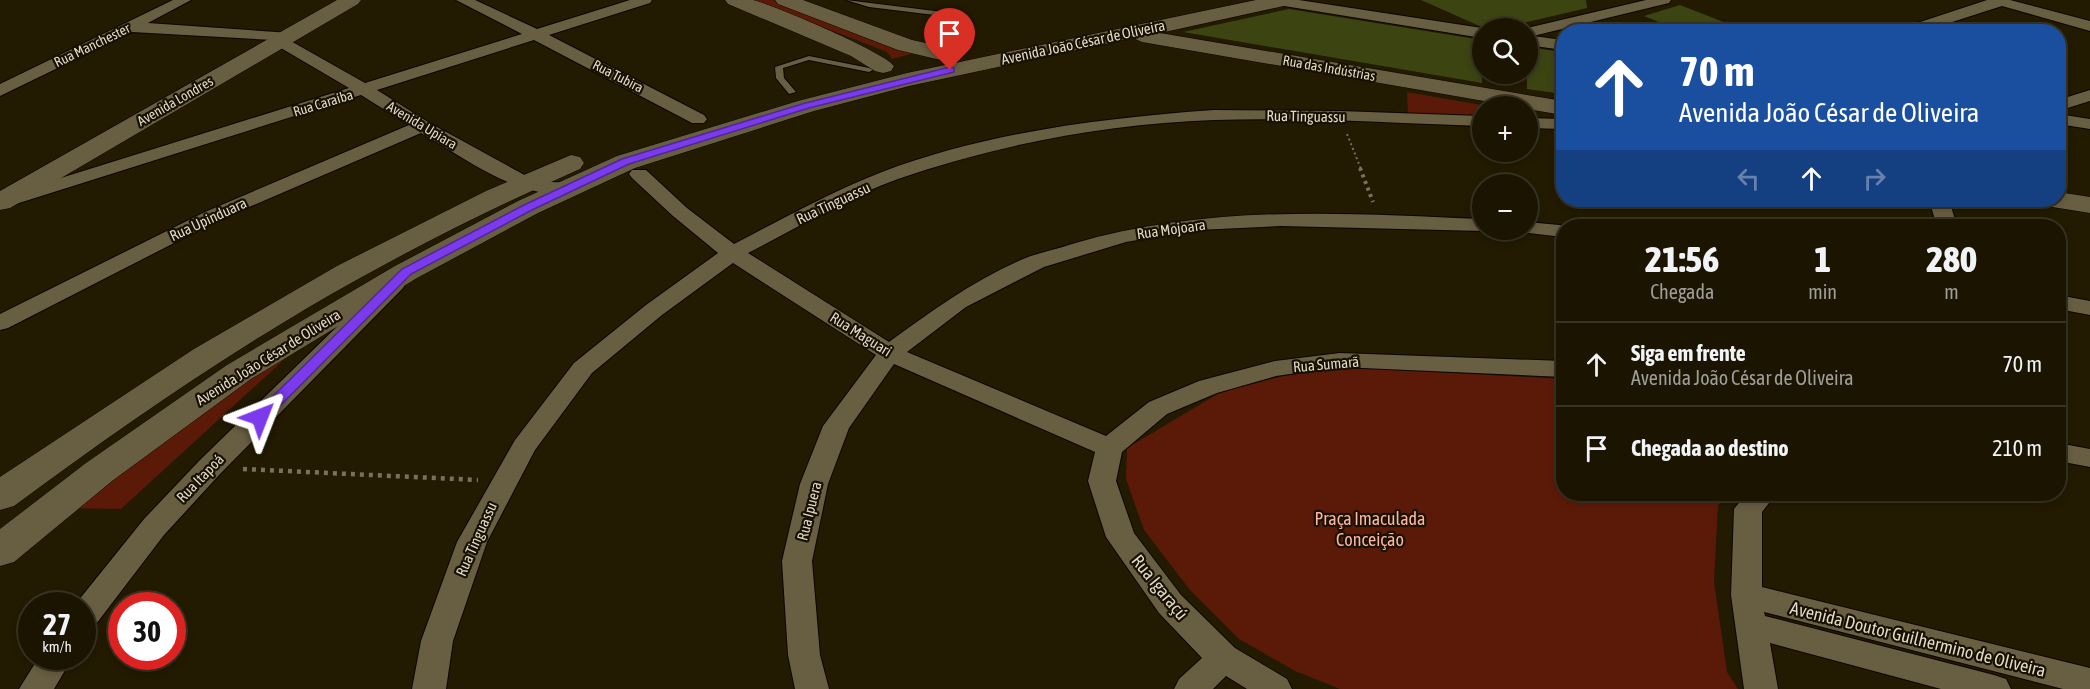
<!DOCTYPE html>
<html lang="pt">
<meta charset="utf-8">
<style>
body{margin:0;font-family:"Asap Condensed",sans-serif;background:#272110;color:#f1f3f6;height:100vh;display:flex;flex-direction:column;font-size:22px;white-space:nowrap}
*{box-sizing:border-box;margin:0}
p{font-size:20px;color:#9f9e99}
.icon{flex:none;width:33px;height:33px;fill:none;stroke:currentColor;stroke-width:2;stroke-linecap:round;stroke-linejoin:round}
.map{position:relative;flex:1;overflow:hidden}
.side{position:absolute;left:1556px;top:219px;width:510px;height:282px;display:flex;flex-direction:column;background:#1a1401;border-radius:24px;box-shadow:0 3px 9px #0003,0 0 0 2px #383323}
.side>*{flex:none}
.banner{position:absolute;left:1556px;top:24px;width:510px;height:183px;border-radius:24px;box-shadow:0 3px 9px #0003,0 0 0 2px #383323;background:#1a4fa0;color:#fff;overflow:hidden}
.fabs{position:absolute;left:1472px;top:18px;display:grid;gap:12px}
.fabs a{display:grid;place-items:center;width:66px;height:66px;border-radius:50%;background:#1a1401;box-shadow:0 3px 9px #0003,0 0 0 2px #383323;font-size:30px}
.speed{position:absolute;left:18px;top:592px;display:flex;gap:12px;font-size:30px;font-weight:700;text-align:center}
.speed>*{display:grid;place-content:center;width:78px;height:78px;border-radius:50%;background:#1a1401;box-shadow:0 3px 9px #0003,0 0 0 2px #383323;line-height:1}
.speed small{font-size:15px;font-weight:400}
.speed .limit{border:9px solid #d22;background:#fff;color:#111}
.pin{position:absolute;display:grid;place-items:center;width:51px;height:51px;color:#fff;margin:-62px -26px;border-radius:50% 50% 50% 0;rotate:-45deg;box-shadow:0 0 6px #0007}
.pin .icon{rotate:45deg}
.me{position:absolute;width:66px;margin:-33px;rotate:45deg;stroke-linejoin:round;filter:drop-shadow(0 0 4px #0008)}
.turn{display:flex;align-items:center;gap:21px;height:126px;padding:0 24px;font-size:27px}
.turn .icon{width:78px;height:78px;stroke-width:2.5}
.turn b{display:block;font-size:42px;line-height:51px}
.lanes{display:flex;align-items:center;height:57px;padding:0 24px;background:#0003;justify-content:center;gap:30px;direction:ltr}
.lanes .off{opacity:.35}
.eta{display:flex;justify-content:space-evenly;align-items:center;height:102px;text-align:center}
.eta b{font-size:36px;font-weight:800;line-height:42px}
ul{padding:0;list-style:none}
li{display:flex;align-items:center;gap:18px;height:84px;padding:0 24px;border-top:2px solid #383323}
li div{flex:1}
li b{display:block;font-size:22px}
li em{font-style:normal}
.map>svg:first-child{display:block}
</style>
<div class="map">
<svg width="2090" height="689" viewBox="0 0 2090 689">
<rect width="100%" height="100%" fill="#221a01"/>
<path fill="#5b1a08" d="M754,0H773L915,53L892,59L887,52Z
M1407,92L1487,106H1482V116L1408,115Z
M323,324L121,509L64,508Z
M1344,367L1563,379V494H1729L1718,505L1714,582L1727,672L1738,689H1340L1295,671L1239,639L1190,590L1144,530L1126,479L1127,448L1221,392L1284,376Z"/>
<path fill="#3c4412" d="M1421,0H1586L1587,8L1501,28H1484Z
M1680,5L1744,30V32H1683L1644,16Z
M1289,9L1482,40V83L1183,32Z
M1527,47L1563,52V94L1527,89Z"/>
<g fill="none" stroke-linecap="round" stroke-linejoin="round">
<g stroke="#0c0500" stroke-width="2">
<path id="lane" d="M846,0L951,13L955,15L951,17L869,7Z
M809,56L869,68L873,70L869,72L809,60L783,68L784,78L796,92L789,94L776,78L775,67Z"/>
</g>
<g stroke="#0c0500" stroke-width="2">
<path id="street" d="M173,0H191L148,23L291,33L294,36L289,40L365,83L522,34L456,0H475L537,29L630,0H652L650,3L549,35L704,115L707,119L704,123H692L534,40L377,90L428,122L530,178L550,182L579,183L582,187L579,191C524,205 467,159 421,133L219,220L8,328L0,330V314L205,212L409,125L361,95L0,209V197L349,88L274,44L272,40L132,32L0,96V84Z
M1271,0H1299L1482,28V38L1278,5L1273,4Z
M1646,0H1671L1669,3L1533,36L1563,40V50L1527,45V28Z
M1987,0H2010L2090,21V31L2002,6L1921,32H1897L1899,29Z
M2090,90V101L2058,111V100Z
M1214,110L1340,111L1482,116V126C1393,123 1303,117 1214,120C1107,124 999,144 898,179C848,197 795,229 748,253L889,342C933,310 977,278 1028,257C1042,252 1058,249 1072,244C1208,204 1342,213 1482,219V230H1489L1482,231L1281,226L1198,230L1126,242L1044,267L966,307L907,352L1106,436L1149,402L1199,381L1275,361L1340,353L1563,361V377L1340,367L1276,376L1217,393L1167,414L1122,452L1116,481L1134,533L1181,595L1235,648L1287,679L1292,689H1247L1226,676L1213,689H1174L1179,679L1202,658L1159,613L1106,537L1088,481L1095,452L894,364L849,428L828,484L812,561L820,655L829,689H795L788,655L782,561L800,484L823,426L876,355L733,263L662,315L592,373L535,450L487,542L453,641L446,689H412L421,641L457,542L515,440L574,363L646,305L718,253L673,216L632,178L629,174L632,170H646L687,208L734,244C782,219 831,192 882,172C988,132 1102,118 1214,110Z
M2058,114L2090,119V129L2058,124Z
M1527,118L1563,119V129L1527,128Z
M1929,200H1949L1957,226H1937Z
M1527,222L1570,226H1563V237L1520,232L1518,230H1527Z
M395,276L403,278L406,283L403,288L220,474L164,535L93,628L82,631V606H74L144,519L200,460L387,278Z
M2058,295L2090,301V315L2058,309Z
M2058,443L2090,449V467L2058,461Z
M1746,494H1776L1762,512V587L2090,668V689H2063L1764,612L1765,616L1994,675L2006,679L2011,689H1941L1770,643L1778,689H1744L1731,595L1734,509Z
M39,657H73L54,689H19Z"/>
</g>
<g stroke="#0c0500" stroke-width="1">
<path id="secondary" d="M337,0H361L358,4L10,208L0,210V191Z
M725,0C734,0 744,0 753,0C773,5 884,52 894,66L891,71L883,73L875,71L851,56L728,4Z
M775,0H803L912,40L953,49L956,54L953,59L945,61L898,50L778,4Z
M1256,0H1294L1291,4L1284,6L1160,33L1563,101V115L1527,109V106H1513L1142,42L1133,38L909,86L814,111L635,168L538,213L417,278L251,379L112,481L14,562L0,566V529L86,463L227,365L395,266L518,201L617,156L798,101L907,73Z
M571,155L580,157L584,163L580,169C505,202 432,238 360,278C239,345 125,424 14,506L0,510V477L194,349L337,266L486,191Z
M2058,192L2090,197V213L2046,206L2043,200H2058Z"/>
</g>
<path stroke="#78715d" stroke-width="2" stroke-dasharray="2 3" stroke-linecap="butt" d="M1347,134L1361,169"/>
<path stroke="#78715d" stroke-width="4" stroke-dasharray="3 4" stroke-linecap="butt" d="M1360,168L1373,202"/>
<path stroke="#78715d" stroke-width="4.5" stroke-dasharray="4 5" stroke-linecap="butt" d="M243,469L478,480"/>
<use href="#lane" fill="#685e42" fill-rule="evenodd"/>
<use href="#street" fill="#685e42" fill-rule="evenodd"/>
<use href="#secondary" fill="#685e42" fill-rule="evenodd"/>
</g>
<path fill="#7c3aed" stroke="#51269a" stroke-width="1.5" d="M950,67L954,68V72L809,108L629,164L532,210L411,274L265,421H254L252,417L402,269L524,205L622,159L802,104Z"/>
<g text-anchor="middle" dominant-baseline="central" stroke-width="4.5" stroke-linejoin="round" paint-order="stroke">
<g font-size="14" fill="#dfd9ca" stroke="#191100">
<text transform="translate(92 45) rotate(-26)">Rua Manchester</text>
<text transform="translate(1329 68) rotate(10)">Rua das Indústrias</text>
<text transform="translate(618 76) rotate(27)">Rua Tubira</text>
<text transform="translate(175 101) rotate(-30)">Avenida Londres</text>
<text transform="translate(323 103) rotate(-17)">Rua Caraíba</text>
<text transform="translate(422 125) rotate(31)">Avenida Upiara</text>
</g>
<g font-size="15" fill="#dfd9ca" stroke="#191100">
<text transform="translate(1083 42) rotate(-12)">Avenida João César de Oliveira</text>
<text transform="translate(1306 116) rotate(1)">Rua Tinguassu</text>
<text transform="translate(833 203) rotate(-25)">Rua Tinguassu</text>
<text transform="translate(208 219) rotate(-25)">Rua Upinduara</text>
<text transform="translate(1171 229) rotate(-8)">Rua Mojoara</text>
<text transform="translate(861 334) rotate(32)">Rua Maguari</text>
<text transform="translate(268 357) rotate(-32)">Avenida João César de Oliveira</text>
<text transform="translate(1326 364) rotate(-5)">Rua Sumarã</text>
<text transform="translate(200 478) rotate(-46)">Rua Itapoá</text>
<text transform="translate(809 511) rotate(-76)">Rua Ipuera</text>
<text transform="translate(476 539) rotate(-66)">Rua Tinguassu</text>
</g>
<g font-size="18" fill="#feb5a1" stroke="#191100">
<text x="1370" y="518">Praça Imaculada<tspan x="1370" dy="21">Conceição</tspan></text>
</g>
<g font-size="18" fill="#dfd9ca" stroke="#191100">
<text transform="translate(1160 587) rotate(51)">Rua Igaraçú</text>
<text transform="translate(1918 639) rotate(14)">Avenida Doutor Guilhermino de Oliveira</text>
</g>
</g>
</svg>
<div class="fabs">
<a><svg class="icon" aria-label="search" viewBox="0 0 24 24"><circle cx="10" cy="10" r="6"/><path d="M15 15l6 6"/></svg></a>
<a>+</a>
<a>−</a>
</div>
<div class="speed"><div>27<small>km/h</small></div><div class="limit">30</div></div>
<div class="pin" style="left:950px;top:70px;background:#d93025"><svg class="icon" aria-label="arrive" viewBox="0 0 24 24"><path d="M6 21V4h12l-3 4 3 4H6"/></svg></div>
<svg class="me" style="left:260px;top:417px" viewBox="-20 -20 40 40"><path d="M0-17L14 15 0 8-14 15z" fill="#7c3aed" stroke="#fff" stroke-width="4"/></svg>
<div class="banner">
<div class="turn"><svg class="icon" aria-label="ahead" viewBox="0 0 24 24"><path d="M12 20V5M6 11l6-6 6 6"/></svg><div><b>70 m</b>Avenida João César de Oliveira</div></div>
<div class="lanes"><svg class="icon off" aria-label="left" viewBox="0 0 24 24"><path d="M17 20v-9H6M10 6l-5 5 5 5"/></svg><svg class="icon" aria-label="ahead" viewBox="0 0 24 24"><path d="M12 20V5M6 11l6-6 6 6"/></svg><svg class="icon off" aria-label="right" viewBox="0 0 24 24"><path d="M7 20v-9h11M14 6l5 5-5 5"/></svg></div>
</div>
<section class="side">
<div class="eta">
<div><b>21:56</b><p>Chegada</p></div>
<div><b>1</b><p>min</p></div>
<div><b>280</b><p>m</p></div>
</div>
<ul>
<li><svg class="icon" aria-label="ahead" viewBox="0 0 24 24"><path d="M12 20V5M6 11l6-6 6 6"/></svg><div><b>Siga em frente</b><p>Avenida João César de Oliveira</p></div><em>70 m</em></li>
<li><svg class="icon" aria-label="arrive" viewBox="0 0 24 24"><path d="M6 21V4h12l-3 4 3 4H6"/></svg><div><b>Chegada ao destino</b></div><em>210 m</em></li>
</ul>
</section>
</div>
